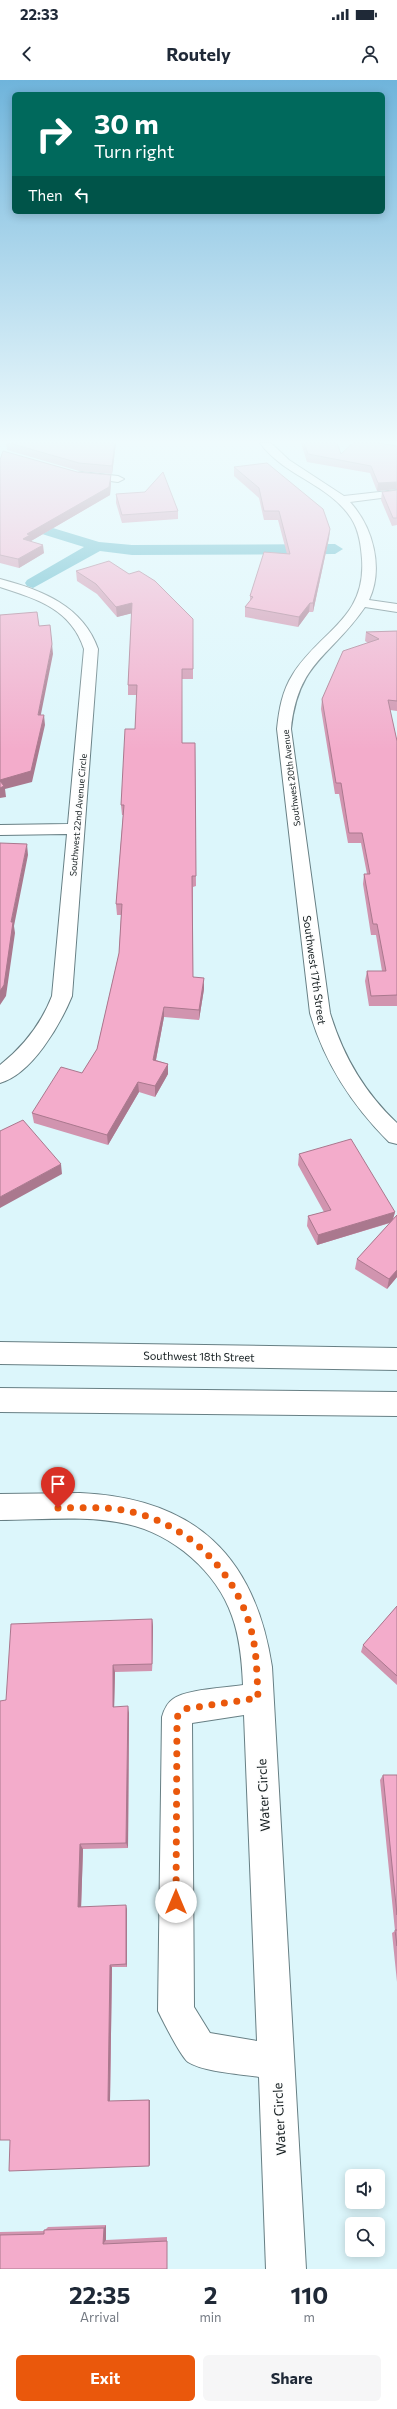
<!DOCTYPE html>
<style>
body{margin:0;font-family:Commissioner,sans-serif;background:#f6f6f7;color:#1f2937;height:100vh;display:flex;flex-direction:column;font-size:15px;white-space:nowrap}
*{box-sizing:border-box;margin:0}
p{font-size:13px;color:#747a83}
.icon{flex:none;width:22px;height:22px;fill:none;stroke:currentColor;stroke-width:2;stroke-linecap:round;stroke-linejoin:round}
.map{position:relative;height:2189px;overflow:hidden}
.panel{display:flex;flex-direction:column;background:#fff;flex:1}
.panel>*{flex:none}
.guide{position:absolute;left:12px;top:12px;width:373px;height:122px;border-radius:6px;box-shadow:0 2px 10px #0003;background:#00695c;color:#fff;overflow:hidden}
.controls{position:absolute;left:345px;top:2089px;display:grid;gap:8px}
.controls a{display:grid;place-items:center;width:40px;height:40px;border-radius:6px;background:#fff;box-shadow:0 2px 10px #0003;font-size:20px}
.pin{position:absolute;display:grid;place-items:center;width:34px;height:34px;color:#fff;margin:-41px -17px;border-radius:50% 50% 50% 0;rotate:-45deg;box-shadow:0 0 4px #0007}
.pin .icon{rotate:45deg}
.me{position:absolute;width:44px;margin:-22px;rotate:0deg;stroke-linejoin:round;filter:drop-shadow(0 0 3px #0008)}
.turn{display:flex;align-items:center;gap:14px;height:84px;padding:0 16px;font-size:18px}
.turn .icon{width:52px;height:52px;stroke-width:2.5}
.turn b{display:block;font-size:28px;line-height:34px}
.then{display:flex;align-items:center;height:38px;padding:0 16px;background:#0003;gap:8px;font-size:15px}
.eta{display:flex;justify-content:space-evenly;align-items:center;height:68px;text-align:center}
.eta b{font-size:24px;font-weight:700;line-height:28px}
.primary-button{display:flex;gap:8px;margin-top:auto;padding:8px 16px}
.primary-button a{flex:1;height:46px;border-radius:6px;background:#ea580c;color:#fff;font-size:16px;font-weight:700;line-height:46px;text-align:center}
.primary-button a+a{background:#f6f6f7;color:#1f2937}
.status{display:flex;justify-content:space-between;align-items:center;height:28px;padding:0 20px;background:#fff;direction:ltr}
.status svg{height:11px;fill:currentColor}
header{display:flex;justify-content:space-between;align-items:center;height:52px;padding:0 16px;background:#fff;font-size:18px;font-weight:700}
.map>svg:first-child{display:block}
</style>
<div class="status"><b>22:33</b><svg viewBox="0 0 49 12"><path d="M0 12V9h3v3zM5 12V6h3v6zM10 12V3h3v9zM15 12V0h3v12zM26 1h20v11H26zM47 4h2v5h-2z"/></svg></div>
<header><svg class="icon" aria-label="back" viewBox="0 0 24 24"><path d="M15 5l-7 7 7 7"/></svg>Routely<svg class="icon" aria-label="person" viewBox="0 0 24 24"><circle cx="12" cy="8" r="4"/><path d="M4 21q1-7 8-7t8 7"/></svg></header>
<div class="map">
<svg width="397" height="2189" viewBox="0 0 397 2189">
<rect width="100%" height="100%" fill="#dcf6fb"/>
<g fill="none" stroke-linecap="round" stroke-linejoin="round">
<path fill="#5ab5c7" fill-rule="evenodd" d="M0,432L99,462L132,465L335,464L343,469L335,474L132,475L100,471L33,508L27,506L25,503L27,500L84,467L0,441Z"/>
<g stroke="#677f84" stroke-width="2">
<path id="minor" d="M260,363H271L289,380L344,416L397,410V416L350,422C373,447 384,488 369,520L397,524V532L365,527C331,577 298,581 291,649L330,933C343,976 364,1012 397,1043V1064L389,1062C352,1025 325,984 310,933L277,649C279,630 282,611 293,594C321,550 366,539 362,479C361,465 359,450 351,438C329,404 284,396 260,363Z
M82,392L118,396L124,399L118,402L78,397V393Z
M0,499C42,510 83,526 98,569L72,916C60,945 32,994 0,1003V985C24,966 41,944 52,916L67,754L0,755V745L68,744L84,569C71,529 37,519 0,507Z
M80,1413C194,1418 255,1475 272,1587L306,2189H266L259,1997C240,1994 204,1992 188,1982C181,1977 163,1941 158,1931L162,1637C164,1630 167,1623 173,1619C186,1609 226,1608 243,1605C242,1582 240,1558 232,1536C217,1492 173,1454 127,1444C86,1435 42,1440 0,1440V1414ZM244,1635L257,1961L210,1953L194,1927L192,1643Z"/>
</g>
<g stroke="#677f84" stroke-width="2">
<path id="major" d="M0,1262L397,1268V1290L0,1284Z
M0,1308L397,1312V1336L0,1332Z"/>
</g>
<use href="#minor" fill="#fff" fill-rule="evenodd"/>
<use href="#major" fill="#fff" fill-rule="evenodd"/>
</g>
<path fill="#d194af" d="M6,363H116L112,394L79,391L7,370Z
M301,363H337L341,374L397,366V409L377,411L370,393L307,382Z
M0,380L111,403L110,415L31,461L44,473L19,488L0,483Z
M234,387L330,449L329,458L313,532H309L298,547L245,537V527L250,522V516L287,474L278,440H264L259,418L234,396Z
M397,410V445L392,446L381,420L382,412Z
M116,414L178,431V439L122,443L116,423Z
M76,491L193,539V599H182V663H195L196,806L193,807V897L204,909L199,940L164,937L156,980L168,984V994L155,1017L139,1012L108,1065L34,1043L32,1033L82,993L97,969L119,873L121,835H117L116,824L123,735H122L121,725L135,649L137,615H128V605L132,533L117,537L97,514L77,501Z
M397,551V631L390,630L397,661V926H369L365,901L367,891H382L376,855H371L363,804L364,794H367L361,763H348L339,714H335L321,629L322,619L368,563L365,561L366,552Z
M299,1074L395,1132L393,1139L397,1135V1197L387,1209L355,1189L357,1179L390,1143L317,1165L307,1146L308,1136L324,1132L298,1085Z
M397,1526V1605L361,1572L363,1565Z
M152,1539L153,1547L152,1591L115,1592L114,1627L129,1633L128,1768L83,1769L81,1827L127,1829V1887H112L110,2021L150,2020V2084L149,2086L10,2060L6,1620Z
M383,1695H397V1902L392,1853L395,1851L380,1700Z
M106,2145V2160L167,2157V2189H0V2152L44,2151L48,2147Z"/>
<path fill="#aa788e" d="M115,363H116L112,394V386Z
M111,395V403L110,415L31,461V463L23,459L27,454Z
M397,402V409L377,411L378,403Z
M330,449L329,458L313,532V523Z
M43,465L44,473L19,488L18,479Z
M132,523L133,533L117,537L116,527Z
M310,523L309,532L298,547L299,537Z
M52,564L53,574L39,644L38,635Z
M44,635L45,645L32,702L5,709L6,717L0,718V700Z
M27,764L28,775L14,846L15,853L6,916L0,925V911L11,842Z
M204,898V909L199,940V930Z
M164,927V937L154,990L153,980Z
M168,984V994L155,1017V1006Z
M138,1002L139,1012L108,1065L107,1055Z
M61,1084L62,1094L0,1128V1117Z
M395,1132L392,1142L317,1165L318,1155Z
M397,1190V1197L387,1209L389,1199Z
M152,1539L153,1547L152,1591Z
M113,1585L115,1592L114,1633L113,1627Z
M128,1626L129,1633L128,1768L126,1763Z
M80,1764L83,1769L81,1830L78,1827Z
M126,1825L127,1829V1887L126,1884Z
M110,1885L112,1887L110,2021H108Z
M149,2020H150V2084L149,2086Z
M106,2145V2160L103,2164L104,2148Z"/>
<path fill="#f3accb" stroke="#aa788e" d="M9,363H115L112,386L79,383Z
M304,363H337L341,374L353,363H378L397,366V402L378,403L371,386L308,374Z
M3,371L77,392L111,395L109,407L27,454L30,455L23,459L43,465L18,479L0,475V380Z
M267,383L323,429L330,449L313,523H310L299,537L245,527L253,517L250,516L264,472L290,474L279,431H264L259,408L234,387Z
M163,392L178,431L122,435L116,414L145,412Z
M397,410V438H393L382,412Z
M109,481L129,494L139,491L155,501L193,539V589H182V663H195L196,796H192L193,897L204,898L199,930L164,927L153,980L168,984L155,1006L138,1002L107,1055L32,1033L61,987L82,993L97,969L119,873L122,824H116L124,725H121L125,649H135L137,605H128L132,523L116,527L96,504L76,491Z
M37,532L39,546L50,545L52,564L38,635H44L31,691L0,700V535Z
M397,551V621L388,620L397,661V915L371,916L367,891H386L377,844H373L364,794H370L362,753H349L341,703H336L322,619L343,571L379,559L366,552Z
M0,701L4,706L0,708Z
M0,763L27,764L11,842H13L4,905L0,911Z
M23,1040L61,1084L0,1117V1051Z
M351,1059L395,1132L318,1155L308,1136L331,1130L299,1074Z
M397,1135V1190L389,1199L357,1179Z
M397,1526V1596L363,1565Z
M152,1539V1584L113,1585V1627L128,1626L126,1763L80,1764L78,1827L126,1825V1884L110,1885L108,2021L149,2020V2086L9,2091L10,2060H0V1621L6,1620L11,1544Z
M383,1695H397V1835Z
M395,1850H397V1866Z
M104,2148L103,2164L167,2161V2189H0V2155L44,2154V2150Z"/>
<linearGradient id="sky" x2="0" y2="1"><stop stop-color="#6fb4db"/><stop offset="0.54" stop-color="#effbfd"/><stop offset="1" stop-color="#effbfd" stop-opacity="0"/></linearGradient>
<rect width="397" height="670" fill="url(#sky)"/>
<g fill="none" stroke-linecap="round" stroke-linejoin="round">
<path stroke="#ea580c" stroke-width="7" stroke-dasharray="0 12.6" d="M58,1428C81,1428 105,1426 128,1431C190,1444 240,1495 253,1558C257,1577 257,1598 258,1618L184,1629L177,1637L176,1822"/>
</g>
<g text-anchor="middle" dominant-baseline="central" stroke-width="3" stroke-linejoin="round" paint-order="stroke">
<g font-size="9" fill="#121b1d" stroke="#fdfdfd">
<text transform="translate(291 698) rotate(-97)">Southwest 20th Avenue</text>
<text transform="translate(78 735) rotate(-85)">Southwest 22nd Avenue Circle</text>
</g>
<g font-size="11" fill="#121b1d" stroke="#fdfdfd">
<text transform="translate(315 890) rotate(82)">Southwest 17th Street</text>
<text transform="translate(199 1276) rotate(1)">Southwest 18th Street</text>
</g>
<g font-size="13" fill="#121b1d" stroke="#fdfdfd">
<text transform="translate(263 1715) rotate(-93)">Water Circle</text>
<text transform="translate(279 2039) rotate(-93)">Water Circle</text>
</g>
</g>
</svg>
<div class="controls">
<a><svg class="icon" aria-label="sound" viewBox="0 0 24 24"><path d="M4 9h4l5-4v14l-5-4H4zM17 9q2 3 0 6"/></svg></a>
<a><svg class="icon" aria-label="search" viewBox="0 0 24 24"><circle cx="10" cy="10" r="6"/><path d="M15 15l6 6"/></svg></a>
</div>
<div class="pin" style="left:58px;top:1428px;background:#d93025"><svg class="icon" aria-label="arrive" viewBox="0 0 24 24"><path d="M6 21V4h12l-3 4 3 4H6"/></svg></div>
<svg class="me" style="left:176px;top:1822px" viewBox="-20 -20 40 40"><circle r="19" fill="#fff"/><path d="M0-13L10 11 0 6-10 11z" fill="#ea580c"/></svg>
<div class="guide">
<div class="turn"><svg class="icon" aria-label="right" viewBox="0 0 24 24"><path d="M7 20v-9h11M14 6l5 5-5 5"/></svg><div><b>30 m</b>Turn right</div></div>
<div class="then">Then<svg class="icon" aria-label="left" viewBox="0 0 24 24"><path d="M17 20v-9H6M10 6l-5 5 5 5"/></svg></div>
</div>
</div>
<section class="panel">
<div class="eta">
<div><b>22:35</b><p>Arrival</p></div>
<div><b>2</b><p>min</p></div>
<div><b>110</b><p>m</p></div>
</div>
<div class="primary-button"><a>Exit</a><a>Share</a></div>
</section>
